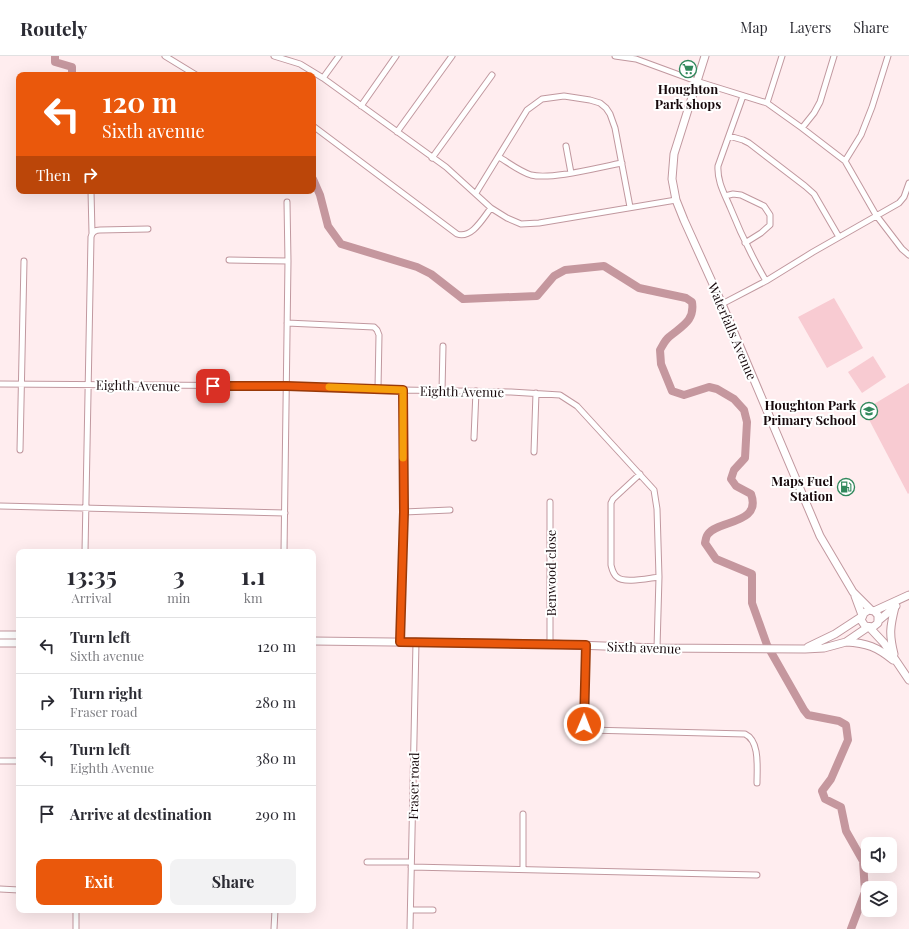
<!DOCTYPE html>
<style>
body{margin:0;font-family:"Playfair Display",serif;background:#f2f2f3;color:#2b2b33;height:100vh;display:flex;flex-direction:column;font-size:15px;white-space:nowrap}
*{box-sizing:border-box;margin:0}
p{font-size:13px;color:#7c7c81}
.icon{flex:none;width:22px;height:22px;fill:none;stroke:currentColor;stroke-width:2;stroke-linecap:round;stroke-linejoin:round}
.map{position:relative;flex:1;overflow:hidden}
.panel{position:absolute;left:16px;top:493px;width:300px;height:364px;display:flex;flex-direction:column;background:#fff;border-radius:8px;box-shadow:0 4px 16px #0002}
.panel>*{flex:none}
.guide{position:absolute;left:16px;top:16px;width:300px;height:122px;border-radius:8px;box-shadow:0 4px 16px #0002;background:#ea580c;color:#fff;overflow:hidden}
.buttons{position:absolute;left:861px;top:781px;display:grid;gap:8px}
.buttons a{display:grid;place-items:center;width:36px;height:36px;border-radius:8px;background:#fff;box-shadow:0 4px 16px #0002;font-size:20px}
.pin{position:absolute;display:grid;place-items:center;width:34px;height:34px;color:#fff;margin:-17px;border-radius:8px;box-shadow:0 2px 6px #0006}
.me{position:absolute;width:44px;margin:-22px;rotate:1deg;stroke-linejoin:round;filter:drop-shadow(0 0 3px #0008)}
.turn{display:flex;align-items:center;gap:14px;height:84px;padding:0 20px;font-size:18px}
.turn .icon{width:52px;height:52px;stroke-width:2.5}
.turn b{display:block;font-size:28px;line-height:34px}
.then{display:flex;align-items:center;height:38px;padding:0 20px;background:#0003;gap:8px;font-size:15px}
.eta{display:flex;justify-content:space-evenly;align-items:center;height:68px;text-align:center}
.eta b{font-size:24px;font-weight:700;line-height:28px}
.primary-button{display:flex;gap:8px;margin-top:auto;padding:8px 20px}
.primary-button a{flex:1;height:46px;border-radius:8px;background:#ea580c;color:#fff;font-size:16px;font-weight:700;line-height:46px;text-align:center}
.primary-button a+a{background:#f2f2f3;color:#2b2b33}
ul{padding:0;list-style:none}
li{display:flex;align-items:center;gap:12px;height:56px;padding:0 20px;border-top:1px solid #e1e1e2}
li div{flex:1}
li b{display:block;font-size:15px}
li em{font-style:normal}
header{display:flex;align-items:center;gap:24px;box-sizing:border-box;height:56px;padding:0 20px;background:#fff;border-bottom:1px solid #e1e1e2}
header strong{font-size:19px}
nav{display:flex;gap:22px;margin-inline-start:auto;font-size:14px}
.map>svg:first-child{display:block}
</style>
<header>
<strong>Routely</strong>
<nav><a>Map</a><a>Layers</a><a>Share</a></nav>
</header>
<div class="map">
<svg width="909" height="873" viewBox="0 0 909 873">
<rect width="100%" height="100%" fill="#ffedef"/>
<path fill="#f8cbd2" d="M834,242L863,292L827,312L798,261Z
M873,300L886,321L862,337L848,316Z
M909,327V437L908,438L864,354Z"/>
<g fill="none" stroke-linecap="round" stroke-linejoin="round">
<path stroke="#c5979e" stroke-width="8" d="M55,0V6L72,11V19
M313,123L320,139L328,170L341,188L417,211L431,218L463,243L537,240L554,220L565,214L604,210L639,232L686,242L692,246C695,265 682,270 669,281C665,284 663,289 660,294L661,308L672,335L684,339L709,331L717,333L734,343L744,354L747,366L745,402L734,414L731,423L736,430L751,438C762,468 719,464 708,478C706,480 706,483 705,487L716,503L752,518V547L767,589L804,654L808,659L839,665L846,669L848,684L831,723L822,735L825,743L841,751L846,775L863,805L865,836L851,873"/>
<g stroke="#c1989f" stroke-width="7">
<path id="street" d="M165,0L196,19
M274,0L300,8L323,22L446,111L491,152L507,162L521,168L539,167L676,144
M615,0L636,3L696,25L767,47L802,72L845,105L876,159L902,193L909,199
M323,22L339,0
M743,40L718,110C717,125 724,137 730,151C740,176 752,201 766,225
M767,47L782,0
M361,50L396,0
M313,70L457,178C472,183 483,162 491,152
M802,72L814,57L820,46L834,0
M397,76L452,0
M729,80L743,84L749,87L805,130L814,138L839,181
M566,90L571,117
M499,101C509,107 519,115 531,119C552,124 600,111 622,107
M432,102L492,19
M845,105L861,79L872,51L888,0
M91,135L92,177
M476,137L527,54L542,43L564,40L590,44L600,47L606,52L610,58L615,72L630,151
M725,140L733,138L741,139L764,150L770,159V169L761,177L745,187
M229,204L288,205
M722,248L766,225L813,196L899,147L904,141L909,127
M287,267L374,271L377,274L379,279L378,332
M0,328L287,330L403,334L511,336L560,339L577,350L654,434L657,453L659,521L657,592
M442,335L443,290
M474,382L476,335
M20,394L24,205
M534,396L536,337
M640,418L613,443L611,447V509C612,513 613,518 617,521C624,528 649,522 659,521
M550,446V588
M0,450L285,457
M404,456L450,454
M85,496L91,181C92,176 95,174 100,174L148,173
M284,496L288,205L287,146
M400,586L404,456L403,334
M586,589L584,668L589,674L745,678C760,685 757,711 757,727
M0,705H19
M367,806H411
M411,811L757,819
M523,813V758
M0,833L19,834
M411,854H433
M76,873V854
M274,873L275,854
M410,873L416,586"/>
</g>
<g stroke="#c1989f" stroke-width="9">
<path id="secondary" d="M705,0L674,98L672,123L676,144L684,164L722,248L820,480L853,536L871,554
M855,540L862,559
M874,555L878,559V567L873,571L865,570L861,564L864,557L869,554L874,555L909,539
M878,565L896,550
M870,572L884,587L909,624
M0,579H19
M313,585L550,588L657,592L805,593L824,592L846,586L868,571
M846,586C867,587 877,591 893,604
M0,587H19
M808,591L835,578L861,561
M894,598C889,578 890,571 895,551"/>
</g>
<use href="#street" stroke="#fff" stroke-width="5"/>
<use href="#secondary" stroke="#fff" stroke-width="7"/>
</g>
<g fill="none" stroke-linecap="round" stroke-linejoin="round">
<g stroke="#983908" stroke-width="10">
<path id="route" d="M213,330H287L403,334L404,456L400,586L586,589L584,668"/>
</g>
<use href="#route" stroke="#ea580c" stroke-width="7"/>
<path stroke="#f59e0b" stroke-width="7" d="M329,331L403,334V402"/>
</g>
<defs>
<g id="supermarket-ring" transform="scale(0.9)"><circle r="9.5" fill="#fff" stroke="#31885c" stroke-width="1.5"/><path d="M-6-5.5h2.5l.6 2H6L4.5 2H-2.5L-4.4-4H-6ZM-1.5 3.2a1.3 1.3 0 1 0 .1 0ZM3 3.2a1.3 1.3 0 1 0 .1 0Z" fill="#31885c"/></g>
<g id="school-ring" transform="scale(0.9)"><circle r="9.5" fill="#fff" stroke="#31885c" stroke-width="1.5"/><path d="M0-5L7-2L0 1L-7-2ZM-4 1L0 2.5L4 1V4Q0 6-4 4Z" fill="#31885c"/></g>
<g id="fuel-ring" transform="scale(0.9)"><circle r="9.5" fill="#fff" stroke="#31885c" stroke-width="1.5"/><path d="M-5.5-6h7V0h2V4h1.3V-2.5L3-4.5l.8-.8L6-3V5H2.5V1h-1V6h-7ZM-4.2-4.7v3.2H.2V-4.7Z" fill="#31885c"/></g>
</defs>
<g fill-rule="evenodd">
<use href="#supermarket-ring" x="688" y="13"/>
<use href="#school-ring" x="869" y="355"/>
<use href="#fuel-ring" x="846" y="431"/>
</g>
<g text-anchor="middle" dominant-baseline="central" stroke-width="4" stroke-linejoin="round" paint-order="stroke">
<g font-size="13" font-weight="bold" fill="#17090c" stroke="#fff" text-anchor="end">
<text x="688" y="32" text-anchor="middle">Houghton<tspan x="688" dy="15">Park shops</tspan></text>
<text x="856" y="348">Houghton Park<tspan x="856" dy="15">Primary School</tspan></text>
<text x="833" y="424">Maps Fuel<tspan x="833" dy="15">Station</tspan></text>
</g>
<g font-size="13" fill="#17090c" stroke="#fff">
<text transform="translate(733 275) rotate(67)">Waterfalls Avenue</text>
<text transform="translate(138 329) rotate(1)">Eighth Avenue</text>
<text transform="translate(462 335) rotate(1)">Eighth Avenue</text>
<text transform="translate(550 517) rotate(-90)">Benwood close</text>
<text transform="translate(644 591) rotate(2)">Sixth avenue</text>
<text transform="translate(413 730) rotate(-89)">Fraser road</text>
</g>
</g>
</svg>
<div class="buttons">
<a><svg class="icon" aria-label="sound" viewBox="0 0 24 24"><path d="M4 9h4l5-4v14l-5-4H4zM17 9q2 3 0 6"/></svg></a>
<a><svg class="icon" aria-label="layers" viewBox="0 0 24 24"><path d="M12 4l9 5-9 5-9-5zM3 14l9 5 9-5"/></svg></a>
</div>
<div class="pin" style="left:213px;top:330px;background:#d93025"><svg class="icon" aria-label="arrive" viewBox="0 0 24 24"><path d="M6 21V4h12l-3 4 3 4H6"/></svg></div>
<svg class="me" style="left:584px;top:668px" viewBox="-20 -20 40 40"><circle r="17" fill="#ea580c" stroke="#fff" stroke-width="3"/><path d="M0-11L8 9 0 5-8 9z" fill="#fff"/></svg>
<div class="guide">
<div class="turn"><svg class="icon" aria-label="left" viewBox="0 0 24 24"><path d="M17 20v-9H6M10 6l-5 5 5 5"/></svg><div><b>120 m</b>Sixth avenue</div></div>
<div class="then">Then<svg class="icon" aria-label="right" viewBox="0 0 24 24"><path d="M7 20v-9h11M14 6l5 5-5 5"/></svg></div>
</div>
<section class="panel">
<div class="eta">
<div><b>13:35</b><p>Arrival</p></div>
<div><b>3</b><p>min</p></div>
<div><b>1.1</b><p>km</p></div>
</div>
<ul>
<li><svg class="icon" aria-label="left" viewBox="0 0 24 24"><path d="M17 20v-9H6M10 6l-5 5 5 5"/></svg><div><b>Turn left</b><p>Sixth avenue</p></div><em>120 m</em></li>
<li><svg class="icon" aria-label="right" viewBox="0 0 24 24"><path d="M7 20v-9h11M14 6l5 5-5 5"/></svg><div><b>Turn right</b><p>Fraser road</p></div><em>280 m</em></li>
<li><svg class="icon" aria-label="left" viewBox="0 0 24 24"><path d="M17 20v-9H6M10 6l-5 5 5 5"/></svg><div><b>Turn left</b><p>Eighth Avenue</p></div><em>380 m</em></li>
<li><svg class="icon" aria-label="arrive" viewBox="0 0 24 24"><path d="M6 21V4h12l-3 4 3 4H6"/></svg><div><b>Arrive at destination</b></div><em>290 m</em></li>
</ul>
<div class="primary-button"><a>Exit</a><a>Share</a></div>
</section>
</div>
